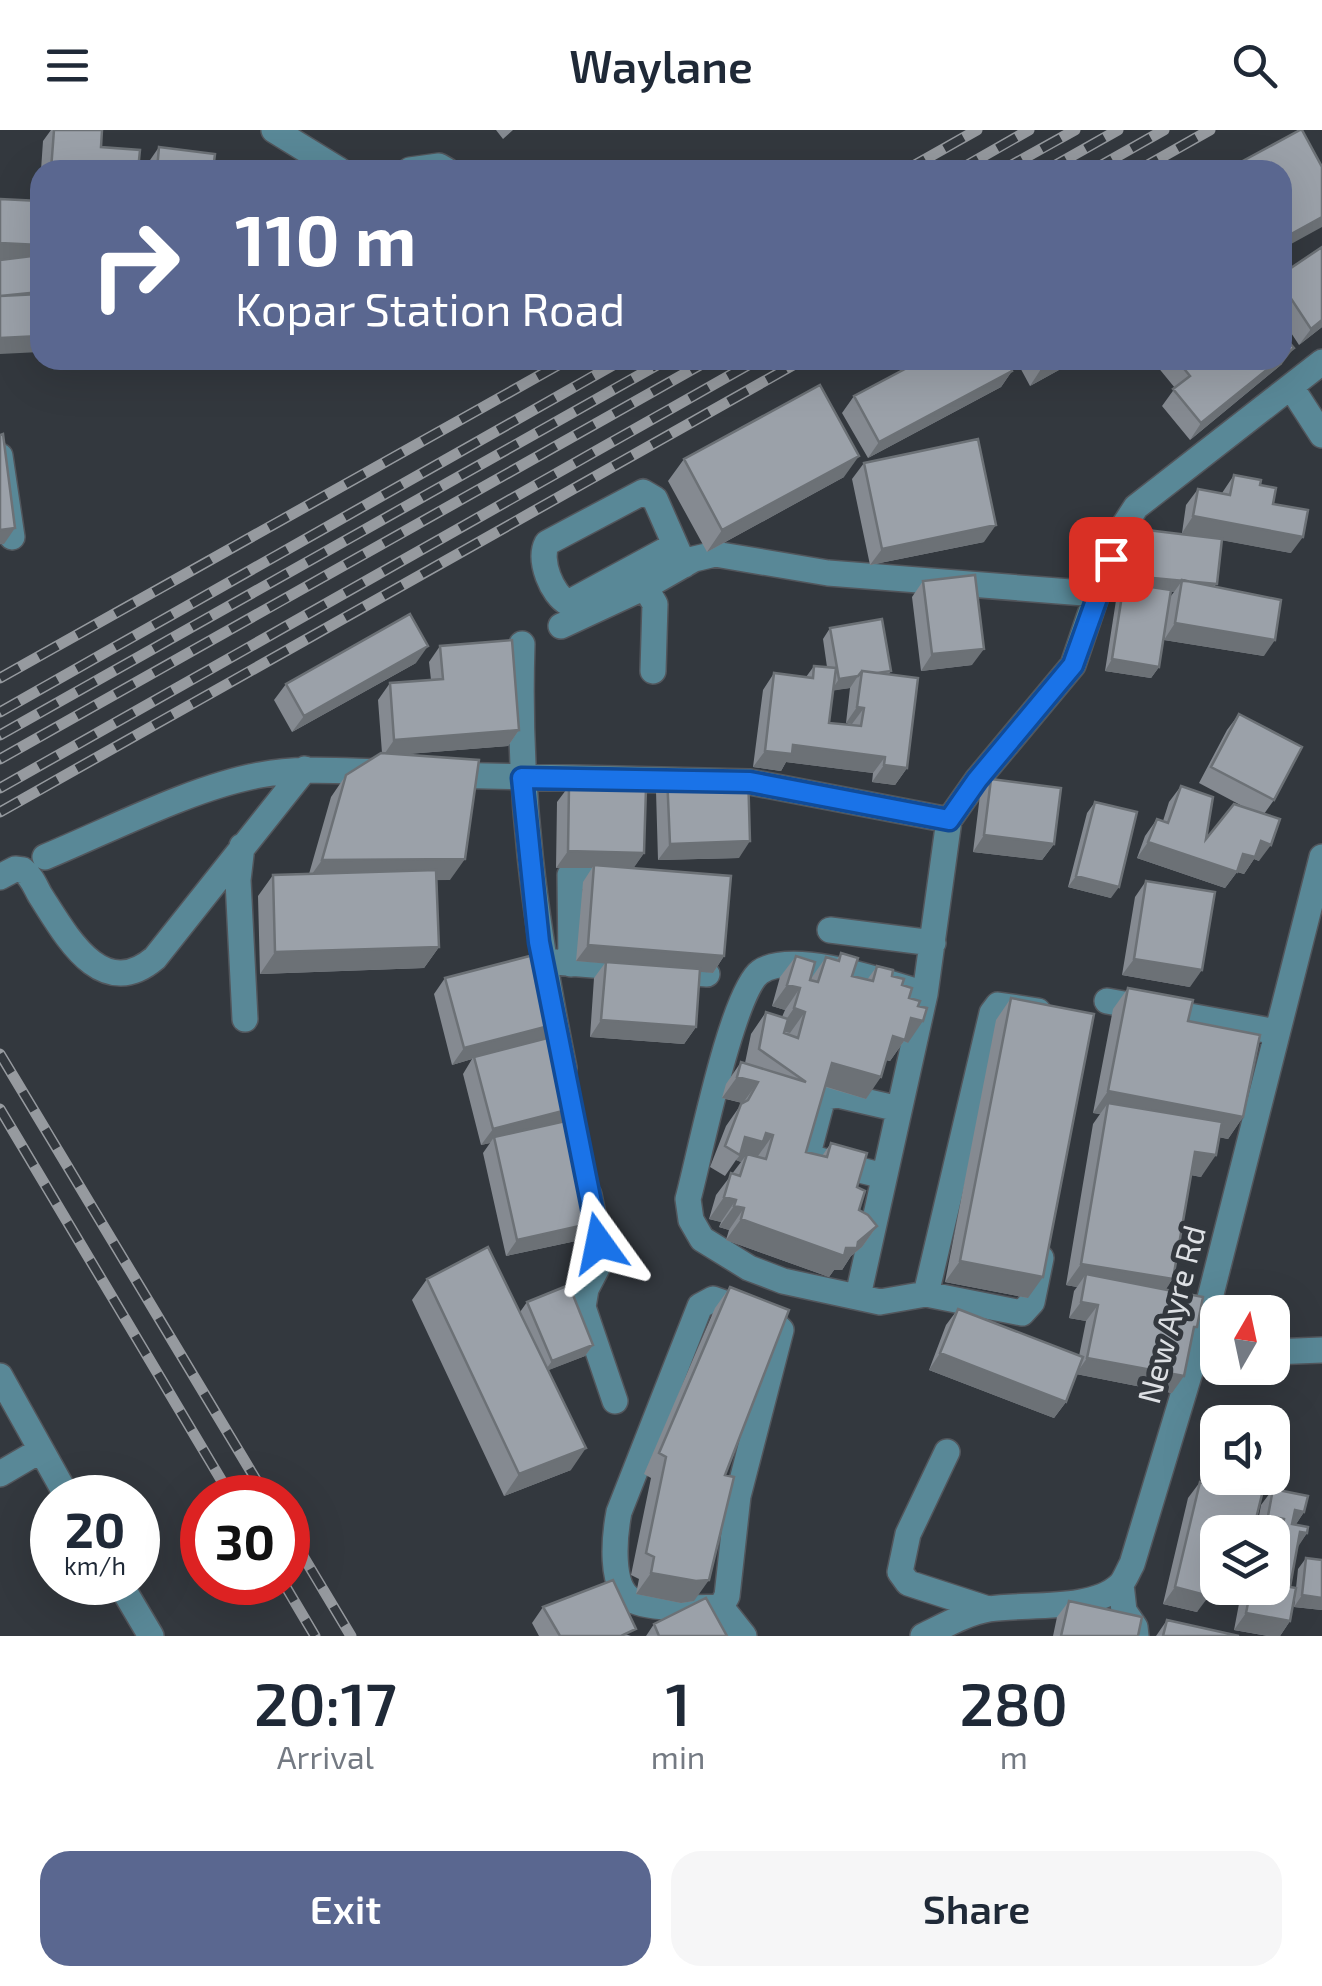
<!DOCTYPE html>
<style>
body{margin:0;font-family:"Exo 2",sans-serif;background:#f6f6f7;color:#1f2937;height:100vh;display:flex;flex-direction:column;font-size:38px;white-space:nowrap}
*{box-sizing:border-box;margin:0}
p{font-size:32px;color:#747a83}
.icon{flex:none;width:55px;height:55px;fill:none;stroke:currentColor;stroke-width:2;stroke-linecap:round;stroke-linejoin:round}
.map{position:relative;height:1506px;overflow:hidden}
.panel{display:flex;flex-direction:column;background:#fff;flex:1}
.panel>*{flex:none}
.hud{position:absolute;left:30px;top:30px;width:1262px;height:210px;border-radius:30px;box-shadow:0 10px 40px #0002;background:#5a6790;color:#fff;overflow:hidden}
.needle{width:65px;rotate:9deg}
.buttons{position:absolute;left:1200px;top:1165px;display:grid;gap:20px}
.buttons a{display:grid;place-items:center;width:90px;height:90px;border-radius:20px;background:#fff;box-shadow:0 10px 40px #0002;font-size:50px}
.speed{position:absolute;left:30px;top:1345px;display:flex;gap:20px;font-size:50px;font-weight:700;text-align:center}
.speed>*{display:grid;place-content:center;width:130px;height:130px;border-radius:50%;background:#fff;box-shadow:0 10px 40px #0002;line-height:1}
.speed small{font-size:25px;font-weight:400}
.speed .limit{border:15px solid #d22;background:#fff;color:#111}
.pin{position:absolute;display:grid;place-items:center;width:85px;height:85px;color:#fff;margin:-42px;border-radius:20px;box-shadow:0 5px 15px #0006}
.me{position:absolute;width:110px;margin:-55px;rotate:348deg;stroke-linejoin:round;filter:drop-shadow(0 0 8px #0008)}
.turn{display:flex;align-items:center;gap:35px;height:210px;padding:0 40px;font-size:45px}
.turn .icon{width:130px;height:130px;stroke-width:2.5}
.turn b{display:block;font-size:70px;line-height:85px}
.eta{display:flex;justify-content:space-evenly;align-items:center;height:170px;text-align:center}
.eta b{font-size:60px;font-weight:600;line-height:70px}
.button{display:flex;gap:20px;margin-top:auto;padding:20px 40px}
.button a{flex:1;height:115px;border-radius:30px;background:#5a6790;color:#fff;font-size:40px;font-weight:600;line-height:115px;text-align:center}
.button a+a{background:#f6f6f7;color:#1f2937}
header{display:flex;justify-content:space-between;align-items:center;height:130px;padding:0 40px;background:#fff;font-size:45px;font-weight:600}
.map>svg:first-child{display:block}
</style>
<header><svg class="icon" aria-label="menu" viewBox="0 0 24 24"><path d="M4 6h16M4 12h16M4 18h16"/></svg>Waylane<svg class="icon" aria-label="search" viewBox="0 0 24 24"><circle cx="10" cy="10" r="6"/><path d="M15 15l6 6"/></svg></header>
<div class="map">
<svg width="1322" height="1506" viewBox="0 0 1322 1506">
<rect width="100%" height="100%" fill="#33383e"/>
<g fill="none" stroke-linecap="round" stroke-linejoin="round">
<g stroke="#52565c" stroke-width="28">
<path id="minor" d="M274,0L339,40
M410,40L439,36L446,40
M1291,257L1322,305
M0,326L12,407
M675,415L568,473C552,465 538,430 547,413L643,362L655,369L684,435
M645,457L694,429L715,424L828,443L1097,464
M561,496L645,457L655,474L653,541
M522,514C517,660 535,795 564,938
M443,645L750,652L949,690
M242,716L238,750L245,889
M45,727C110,700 193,657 260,645C301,637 342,641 383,642
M0,747L15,739L23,740C32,747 35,756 40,765C67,807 102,873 155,828L305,639
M830,800L933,813
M542,831L707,844
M571,834L570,745L621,748
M925,864C888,853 793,819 760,842C732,862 699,1029 688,1069L691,1090L702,1109L749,1138L783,1151L880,1172L926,1164L992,883L998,875L1038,881
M1107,871L1277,902
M884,1046L815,1029L809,1020L823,967L838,965L899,979
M589,1065L599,1113L597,1138L586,1159L583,1177L615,1271
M926,1164L1022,1183L1032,1172L1041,1128
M858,1166L925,864L949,690L977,650L1073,535L1097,464L1125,394L1136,377L1322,232
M713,1169L770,1189L781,1200L738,1366L727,1466L721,1477C700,1478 652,1479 634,1471C608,1460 615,1403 619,1382L700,1176Z
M1272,1222L1322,1220
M0,1246L68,1368
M947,1322L908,1404L900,1442L908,1453L988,1479
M0,1344L41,1320
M119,1452L151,1506
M1121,1454L1124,1481L1135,1497L1136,1506
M721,1477L744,1506
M923,1506C944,1496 966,1483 989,1479C1025,1473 1092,1482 1120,1455C1125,1450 1128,1441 1132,1434L1197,1219L1322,727"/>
</g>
<use href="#minor" stroke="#598897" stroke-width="25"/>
<g stroke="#969a9f" stroke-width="11">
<path id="rail" d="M906,40L977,0
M959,40L1029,0
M1003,40L1075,0
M1047,40L1118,0
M1093,40L1164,0
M1139,40L1210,0
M0,548L567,230
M0,582L622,230
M0,605L666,230
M0,629L709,230
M0,658L757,230
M0,682L802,230
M0,924L267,1368
M0,979L232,1368
M288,1401L351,1506
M283,1452L315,1506"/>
</g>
<use href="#rail" stroke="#33383e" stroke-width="8" stroke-dasharray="22" stroke-linecap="butt"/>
</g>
<path fill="#858a91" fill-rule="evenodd" d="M51,0H102L101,17L138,40H41L43,11Z
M496,0H513L503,9Z
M159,17L213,40H147L148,33Z
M1282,144L1322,197L1299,215L1282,189Z
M1016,230H1077L1030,256Z
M1152,230H1282V234L1190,310L1162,276L1175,258Z
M1012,241L1001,257L868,328L842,283L854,266Z
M684,329L844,347L707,422L668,351Z
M864,333L984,412L870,435L852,349Z
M1234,345L1260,355L1273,374L1291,423L1222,410L1215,457L1264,526L1164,510L1170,467L1174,462H1171L1159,537L1151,548L1105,541L1117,464L1124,453L1135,455L1139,411L1147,400L1204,407L1182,403L1186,375L1198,359L1222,363Z
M923,451L972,535L921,541L912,467Z
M830,498L891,541L888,545L907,638L895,655L872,652L873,643L786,632L781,641L753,637L763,560L774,543L806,547L814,536L827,537L823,509ZM850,558L846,593L852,595L829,593L833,560Z
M440,516L519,600L508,616L407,624L450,750H437L439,817L424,838L260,844L258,766L273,745L309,744L331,667L346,645L382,623L378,570L390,553L431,550L429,532Z
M416,533L292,602L274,570L286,554Z
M1239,584L1274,670L1264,684L1259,731L1254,729L1244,744L1237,742L1225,758L1137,728L1145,706L1157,689L1163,691L1169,672L1181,656L1206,709L1246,678L1199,653L1227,600Z
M667,645L739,728L658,730L656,661Z
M991,649L1054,714L1042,730L973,722L980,665Z
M569,656L644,723L633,738L724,826L713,843L700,841L696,897L684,914L590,907L594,848L605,833L576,831L583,752L592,738H556L557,672Z
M1095,672L1111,768L1068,757L1087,683Z
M1146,751L1190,857L1122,845L1135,767Z
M841,823L852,846L867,850L877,836L902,855L909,868L908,913L904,911L890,931L886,930L866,969L825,957L806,1022L822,1026L831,1013L857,1057L859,1080L877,1096L862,1117L851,1126L842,1140H834L829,1147L726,1110L729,1100L719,1097L721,1092L709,1089L716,1065L741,1032L736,1030L725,1046L710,1037L726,996L742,973L722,968L726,954L741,932L745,933L751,904L766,882L782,887L785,880L772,876L780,847L796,826L810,850L826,827L836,831Z
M445,848L564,892L554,907L573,989L590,1108L506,1126L483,1023L490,1013L481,1015L463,944L472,929L452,935L434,864Z
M1128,858L1188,891L1243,987L1228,1009L1219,1007L1201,1047L1191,1045L1166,1160L1192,1205L1172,1263L1076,1244L1066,1272L1054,1288L929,1240L946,1195L958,1179L1079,1226L1086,1191L1069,1188L1074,1161L1077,1157L1066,1155L1093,994L1100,984L1093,983L1113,879Z
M1011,868L1028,1168L945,1152L996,890Z
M427,1149L520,1182L527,1172L593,1215L585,1226L548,1240L571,1340L504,1366L412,1170Z
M730,1157L725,1345L694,1471L681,1473L636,1464L639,1449L631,1445L651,1348L644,1344L715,1178Z
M1218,1334V1348H1266L1254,1397L1250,1402H1218V1448L1216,1451L1212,1450L1197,1482L1163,1474L1188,1368L1200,1352L1211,1354L1215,1338Z
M1273,1359L1304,1382L1296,1394L1307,1403L1297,1417L1290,1457V1491L1280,1506H1268L1234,1500L1242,1458H1272V1402H1256L1261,1375Z
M1306,1428L1322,1480L1294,1477L1298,1439Z
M1069,1471L1138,1506H1053L1057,1487Z
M543,1477L631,1506H539L532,1493Z
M1167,1490L1238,1506H1156Z
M654,1494L727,1506H646Z"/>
<path fill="#6c7176" d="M1322,87V97L1282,119V109Z
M0,113L40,115V132L0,130Z
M1322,190V197L1299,215L1311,199Z
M40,206V222L0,224V208Z
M1294,218L1282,234L1190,310L1201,293L1279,230H1282V227Z
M1058,230H1077L1030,256L1041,239Z
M1012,241L1001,257L868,328L879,312Z
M859,326L844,347L707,422L722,400Z
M1193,386L1303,407L1291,423L1182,403Z
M996,395L984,412L870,435L882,419Z
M15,398L4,414H0V400Z
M1142,447L1182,451L1174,462L1134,458Z
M1175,493L1275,510L1264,526L1164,510Z
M428,516L416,533L292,602L304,586Z
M984,519L972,535L921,541L932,524Z
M1112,529L1159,537L1151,548L1105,541Z
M858,546L850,558L831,561L839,549Z
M857,577L864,578L852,594L846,593Z
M519,600L508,616L383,626L394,610Z
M793,615L885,627L873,643L786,632L781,641L753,637L765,621Z
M884,635L907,638L895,655L872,652Z
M984,705L1054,714L1042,730L973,722Z
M750,711L739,728L658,730L670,714Z
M1261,711L1271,715L1259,731L1254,729L1244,744L1232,740L1243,724Z
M1148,712L1237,742L1225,758L1137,728Z
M568,721L644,723L633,739L594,735L592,738H556Z
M465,729L450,750L307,751L322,730Z
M1076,746L1119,757L1111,768L1068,757Z
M588,815L724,826L713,843L576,831Z
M439,817L424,838L260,844L275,822Z
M1134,829L1202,840L1190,857L1122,845Z
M787,855L800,858L785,880L772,876Z
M794,878L805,882L790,903L779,900Z
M911,888L923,891L908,913L904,911L890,931L878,928L893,906Z
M601,890L696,897L684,914L590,907Z
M564,892L552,909L474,927L472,929L452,935L464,918Z
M832,933L881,947L866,969L817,954Z
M737,947L758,952L743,973L722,968Z
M1108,961L1243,987L1228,1009L1106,985L1108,973L1100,984L1093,983Z
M582,976L570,993L494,1007L490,1013L481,1015L493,999Z
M766,1003L773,1005L758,1026L747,1024L741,1032L736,1030L740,1025L745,1007Z
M1195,1022L1216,1025L1201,1047L1180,1043Z
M724,1067L736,1070L721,1092L709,1089Z
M734,1076L744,1078L729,1100L719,1097Z
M741,1089L858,1112L877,1096L862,1117L851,1126L842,1140H834L829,1147L726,1110Z
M602,1091L590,1108L506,1126L517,1110Z
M960,1131L1043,1147L1028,1168L945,1152Z
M1081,1134L1173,1149L1158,1171L1086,1144L1077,1157L1066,1155Z
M1081,1172L1098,1175L1086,1191L1069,1188Z
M593,1215L585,1226L544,1242L552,1231Z
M940,1223L1066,1272L1054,1288L929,1240Z
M1087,1228L1184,1246L1172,1263L1076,1244Z
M586,1318L571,1340L504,1366L519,1344Z
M1295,1380L1304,1382L1293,1399L1283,1397Z
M1268,1386L1284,1389L1272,1406V1402H1257Z
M1237,1393L1254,1397L1250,1402H1230Z
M1300,1402L1307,1403L1296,1420Z
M1218,1432V1448L1216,1451L1205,1448Z
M651,1443L709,1450L694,1471L681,1473L636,1464Z
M1175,1457L1209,1466L1197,1482L1163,1474Z
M1302,1465L1322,1468V1480L1294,1477Z
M1246,1483L1290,1491L1280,1506H1268L1234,1500Z"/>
<path fill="#9ba1a9" stroke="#6c7176" stroke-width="2.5" d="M54,0H102L101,17L140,20L138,40H51Z
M1300,0H1302L1322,37V87L1282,109V40H1226Z
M159,17L215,24L213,40H157Z
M0,69L40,71V115L0,113Z
M1322,117V190L1311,199L1282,155V144Z
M40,125V162L0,166V130Z
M40,164V206L0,208V166Z
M1282,204L1294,218L1282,227Z
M922,230H1006L1012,241L879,312L854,266Z
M1036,230H1058L1041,239Z
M1177,230H1279L1201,293L1173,259L1190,246Z
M820,255L859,326L722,400L684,329Z
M3,304L15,398L0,400V305Z
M978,309L996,395L882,419L864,333Z
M1234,345L1261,350L1260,355L1276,358L1273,374L1308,380L1303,407L1193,386L1198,359L1230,365Z
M1147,400L1222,409L1217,454L1142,447Z
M975,445L984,519L932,524L923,451Z
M1182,450L1281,470L1275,510L1175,493Z
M1124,453L1171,460L1159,537L1112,529Z
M410,484L428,516L304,586L286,554Z
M882,489L891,541L877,543L862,541L858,546L839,549L830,498Z
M512,510L519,600L394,610L390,553L443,549L440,516Z
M814,536L836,538L829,593L861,596L864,578L857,577L862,541L918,548L907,638L884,635L885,627L793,615L792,624L765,621L774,543L813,548Z
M1239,584L1302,617L1274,670L1211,637Z
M381,623L479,630L465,729L322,730L346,645Z
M748,642L750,711L670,714L667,645Z
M991,649L1061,658L1054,714L984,705Z
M569,656L646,658L644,723L568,721Z
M1181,656L1213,667L1206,709L1234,674L1280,689L1271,715L1261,711L1255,727L1243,724L1237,742L1148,712L1157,689L1168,693Z
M1095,672L1137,682L1119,757L1076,746Z
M594,735L731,746L724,826L588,815Z
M436,740L439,817L275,822L273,745Z
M1146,751L1215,762L1202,840L1134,829Z
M545,822L564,892L464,918L445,848Z
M841,823L858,828L852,846L873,851L877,836L893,840L892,846L904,849L902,855L912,858L909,868L920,871L918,876L927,878L923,891L911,888L905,910L893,906L881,947L832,933L806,1022L827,1027L831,1013L867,1023L857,1057L865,1061L859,1080L868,1085L877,1096L858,1112L857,1118H846L844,1126L741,1089L744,1078L734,1076L736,1070L724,1067L731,1043L740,1046L747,1024L766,1029L773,1005L766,1003L763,1012L745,1007L740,1025L725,1016L741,974L748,970L758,952L737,947L741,932L806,952L759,919L766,882L788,889L784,903L798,908L805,882L794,878L800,858L787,855L796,826L815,832L810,850L818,852L826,827L839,831Z
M606,832L700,839L696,897L601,890Z
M1128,858L1193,870L1188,891L1260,905L1243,987L1108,961Z
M1011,868L1094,884L1043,1147L960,1131Z
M563,904L582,976L493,999L474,927Z
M1108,973L1222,992L1216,1025L1195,1022L1173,1149L1081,1134Z
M579,988L602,1091L517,1110L494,1007Z
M488,1117L586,1318L519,1344L427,1149Z
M1086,1144L1203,1167L1197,1197H1194L1184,1246L1087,1228L1098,1175L1081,1172Z
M569,1155L593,1215L552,1231L527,1172Z
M730,1157L789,1180L725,1345L734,1347L709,1450L696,1451L651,1443L654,1427L646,1423L666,1327L659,1323Z
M958,1179L1083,1227L1066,1272L940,1223Z
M1220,1348H1266L1254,1397L1237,1393L1235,1402H1218V1432L1209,1466L1175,1457L1200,1352L1218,1356Z
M1273,1359L1308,1366L1304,1382L1295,1380L1292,1394L1308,1397L1307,1403L1300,1402L1290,1457L1296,1458L1290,1491L1246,1483L1251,1458H1272V1410L1280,1411L1284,1389L1268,1386Z
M1306,1428L1322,1430V1468L1302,1465Z
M613,1450L636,1499L621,1506H560L543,1477Z
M706,1468L727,1506H659L654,1494Z
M1069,1471L1142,1487L1138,1506H1061Z
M1167,1490L1239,1506H1163Z"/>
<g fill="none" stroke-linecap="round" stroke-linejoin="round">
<g stroke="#114b97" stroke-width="25">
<path id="route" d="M599,1113L539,812L522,648L750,652L949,690L977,650L1073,535L1111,429"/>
</g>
<use href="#route" stroke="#1a73e8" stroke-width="18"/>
</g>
<g text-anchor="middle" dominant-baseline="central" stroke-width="10" stroke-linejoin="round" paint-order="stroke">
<g font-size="32" fill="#dde0e4" stroke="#33383e">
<text transform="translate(1170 1184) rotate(-75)">New Ayre Rd</text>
</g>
</g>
</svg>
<div class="buttons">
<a><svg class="needle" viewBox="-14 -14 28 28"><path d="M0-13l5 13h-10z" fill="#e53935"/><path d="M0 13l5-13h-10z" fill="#747a83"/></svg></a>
<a><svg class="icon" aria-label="sound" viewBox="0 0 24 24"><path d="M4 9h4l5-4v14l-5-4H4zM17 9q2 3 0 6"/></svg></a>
<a><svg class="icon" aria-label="layers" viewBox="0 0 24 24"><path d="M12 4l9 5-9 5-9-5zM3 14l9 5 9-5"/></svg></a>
</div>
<div class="speed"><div>20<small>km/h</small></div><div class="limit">30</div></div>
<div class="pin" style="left:1111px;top:429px;background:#d93025"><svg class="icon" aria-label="arrive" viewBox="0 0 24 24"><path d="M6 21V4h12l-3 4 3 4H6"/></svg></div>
<svg class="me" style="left:599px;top:1113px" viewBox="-20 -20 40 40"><path d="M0-17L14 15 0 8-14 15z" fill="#1a73e8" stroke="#fff" stroke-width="4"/></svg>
<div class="hud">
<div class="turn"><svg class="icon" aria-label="right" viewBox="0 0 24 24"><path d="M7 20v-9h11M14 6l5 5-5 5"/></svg><div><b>110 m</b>Kopar Station Road</div></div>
</div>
</div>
<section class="panel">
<div class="eta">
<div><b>20:17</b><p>Arrival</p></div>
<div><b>1</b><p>min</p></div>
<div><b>280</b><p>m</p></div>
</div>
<div class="button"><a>Exit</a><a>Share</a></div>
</section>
